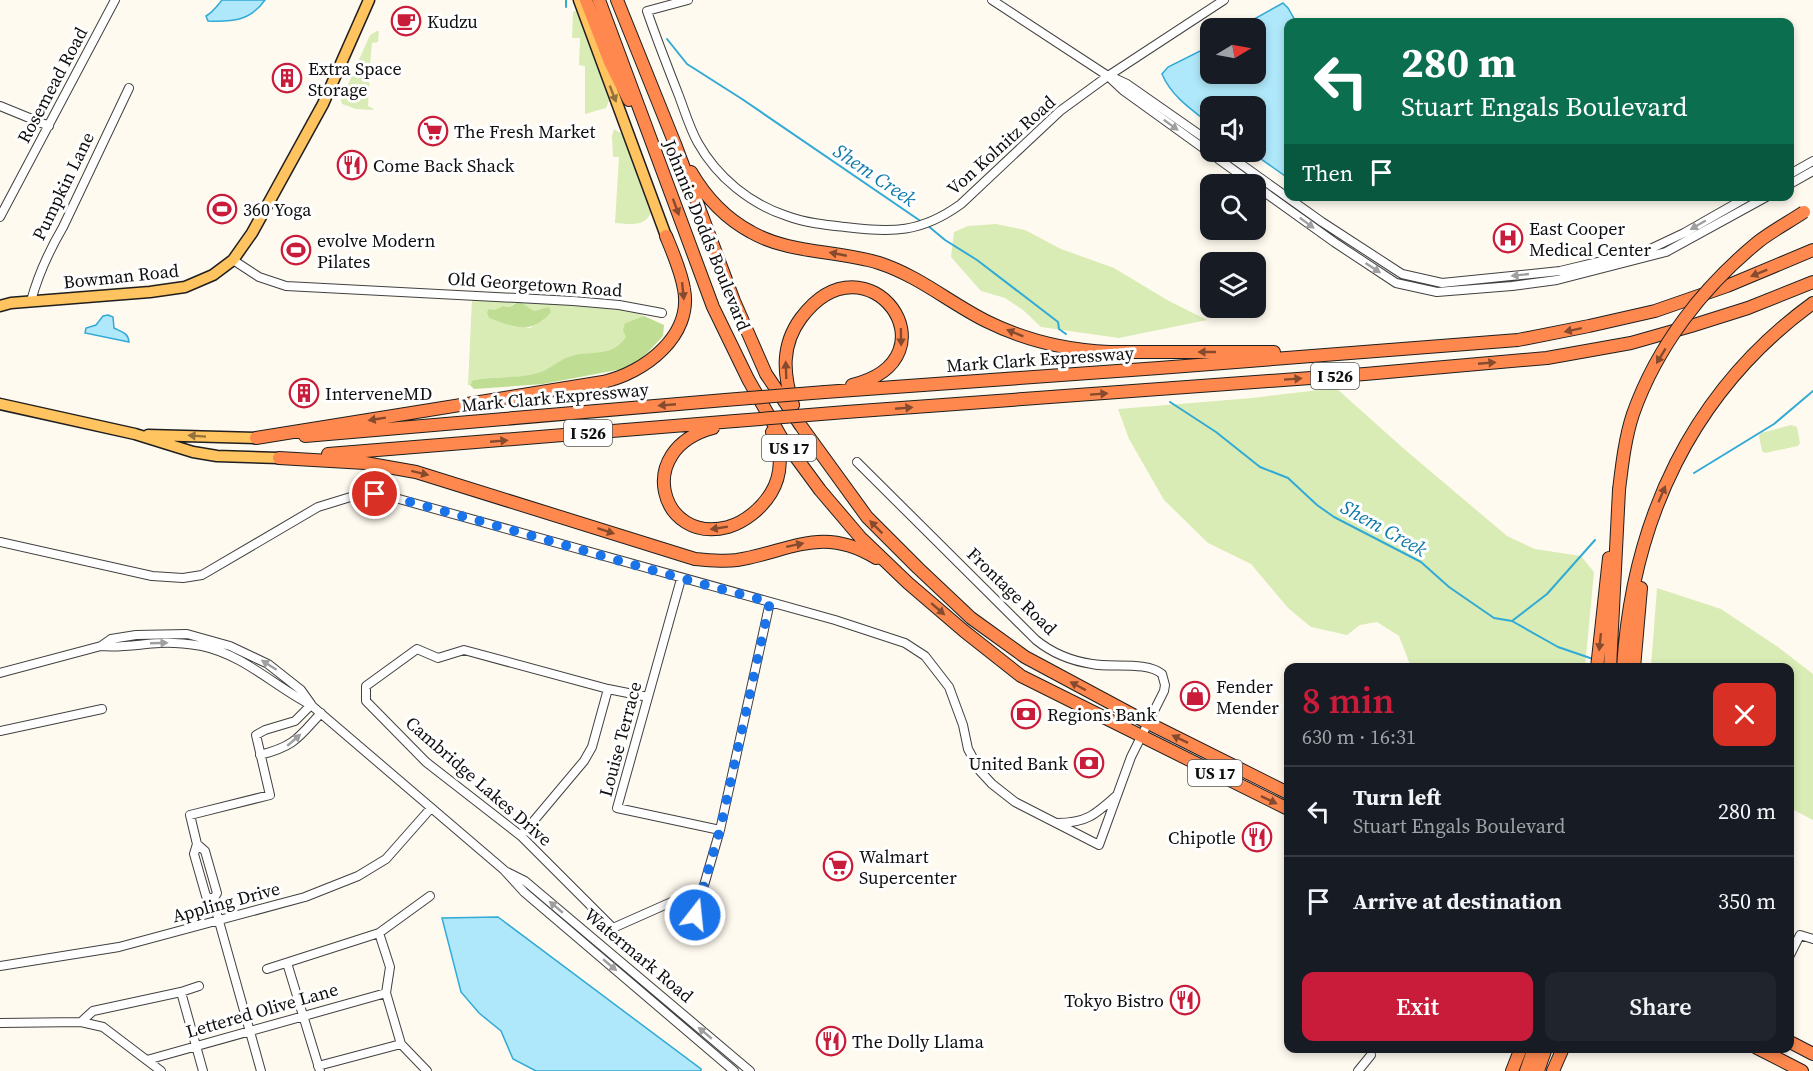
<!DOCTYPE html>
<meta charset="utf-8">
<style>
body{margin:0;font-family:"Source Serif 4",serif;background:#20242c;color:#f1f3f6;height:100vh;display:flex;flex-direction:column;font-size:22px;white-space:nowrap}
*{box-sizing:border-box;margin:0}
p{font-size:20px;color:#9ea1a6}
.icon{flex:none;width:33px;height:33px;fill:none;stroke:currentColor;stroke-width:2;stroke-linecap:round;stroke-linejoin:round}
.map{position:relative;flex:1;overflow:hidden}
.side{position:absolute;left:1284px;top:663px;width:510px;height:390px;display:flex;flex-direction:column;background:#171b24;border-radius:12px;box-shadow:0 3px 9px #0003}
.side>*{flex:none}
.guide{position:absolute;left:1284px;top:18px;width:510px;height:183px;border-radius:12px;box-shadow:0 3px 9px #0003;background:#0b6e4f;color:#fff;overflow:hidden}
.needle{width:39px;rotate:80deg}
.controls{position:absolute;left:1200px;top:18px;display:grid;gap:12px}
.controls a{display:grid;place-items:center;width:66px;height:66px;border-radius:12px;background:#171b24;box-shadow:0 3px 9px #0003;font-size:30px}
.pin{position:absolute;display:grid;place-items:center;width:51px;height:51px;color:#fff;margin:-26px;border:3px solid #fff;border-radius:50%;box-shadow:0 2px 6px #0007}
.me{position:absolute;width:66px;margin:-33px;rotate:16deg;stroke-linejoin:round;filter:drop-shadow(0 0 4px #0008)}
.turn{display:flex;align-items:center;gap:21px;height:126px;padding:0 18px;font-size:27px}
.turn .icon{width:78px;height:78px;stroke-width:2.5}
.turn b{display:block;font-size:42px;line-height:51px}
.then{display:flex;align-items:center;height:57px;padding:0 18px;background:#0003;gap:12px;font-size:22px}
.round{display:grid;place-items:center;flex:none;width:63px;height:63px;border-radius:12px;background:#20242c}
.overview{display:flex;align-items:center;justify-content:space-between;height:102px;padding:0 18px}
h1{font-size:36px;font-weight:600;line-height:45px;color:#c81c3a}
.button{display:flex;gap:12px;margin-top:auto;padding:12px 18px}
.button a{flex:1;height:69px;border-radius:12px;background:#c81c3a;color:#fff;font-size:24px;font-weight:600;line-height:69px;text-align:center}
.button a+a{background:#20242c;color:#f1f3f6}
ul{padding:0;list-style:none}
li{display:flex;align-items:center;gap:18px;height:90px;padding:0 18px;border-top:2px solid #363941}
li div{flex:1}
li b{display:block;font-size:22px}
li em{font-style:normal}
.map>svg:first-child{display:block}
</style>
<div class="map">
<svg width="1813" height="1071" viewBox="0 0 1813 1071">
<rect width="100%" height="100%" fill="#fffaef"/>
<path fill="#d9ecb5" d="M577,10L609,101L606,108L585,114V66L579,65L580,38H572L573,12Z
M377,31H379L378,42L372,43L370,65L377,67L370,69L368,106L374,109L372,110L356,109L342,104L341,100L370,35Z
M614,129L624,135L652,208C648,228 631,224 615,223L619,157H613L612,136Z
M996,224L1025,230L1061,249L1114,268L1169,301L1207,320L1119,338L1041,327L1023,310L1005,298L981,291L951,257L954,232L968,226Z
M472,299L516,302L510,307L503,306L494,310L512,326L530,328L544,320L540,309L534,312L519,301C548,303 622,302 644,316L625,323C625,327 627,333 626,337C620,358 586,352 571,356C559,359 550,370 538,374C516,379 494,376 473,380L470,385H468Z
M1336,388L1403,448L1507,536L1535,549L1581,556L1594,572L1585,667H1411L1399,636L1377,622L1360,625L1347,635L1311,627L1288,608L1251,564L1208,543L1164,500L1129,439L1118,409L1252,398Z
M1791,425L1797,427L1800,443L1798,446L1765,453L1762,451L1759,436L1761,433Z
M1657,588L1721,609L1778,647L1813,674V820L1790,808V668L1651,667Z"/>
<path fill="#bfde93" d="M519,301L534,311L549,307L551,312C531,336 515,327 489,318L487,312L489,309L494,310L503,306L510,307Z
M644,316L664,325L663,336L650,350L639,361L622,369L543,384L474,389L470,385L473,380C494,376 516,379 538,373C550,370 559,359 571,356C592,350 612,358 626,337L623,330L625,323Z"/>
<path fill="#afe8fa" stroke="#31aad6" stroke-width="1.5" d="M222,0H265C250,21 233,22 208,21L206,16C213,12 217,6 222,0Z
M1283,3L1288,8L1296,22H1288V178L1251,152H1256V106H1210V124C1192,110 1171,96 1162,74L1168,67L1210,46V74H1256V28H1238Z
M108,315L113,317L114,328C121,332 128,332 129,342L85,333L86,328L96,325L103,316Z
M498,917L701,1069V1071H536L513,1059L501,1031L479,1013L461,992L442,918Z"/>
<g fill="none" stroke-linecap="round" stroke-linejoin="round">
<path stroke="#31aad6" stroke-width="2" d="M566,0V7
M667,39L687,64L742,99L922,222
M927,225L945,240L977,260L1058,322L1059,329L1066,334
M1170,402L1216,432L1260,467L1288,478L1317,505L1334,517L1421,562L1449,587L1494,618L1512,621L1558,647L1593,659
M1694,473L1774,424L1813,391
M1512,621L1547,594L1595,540"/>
<g stroke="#414141" stroke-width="10">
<path id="minor" d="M688,0L647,11C657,40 668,68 679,96C685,112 690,129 698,143C717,177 750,204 787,216C806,223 826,225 845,227C892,233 921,233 961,204L1060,111L1108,76L1224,0
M992,0L1108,76L1124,91L1253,184
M1114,78L1127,84L1210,142
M0,106L49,126
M1224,152L1322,222L1402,274L1442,283L1560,271L1648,250L1684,233L1749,196
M1790,174L1813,161
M1790,184L1813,171
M1256,186L1334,242L1396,283L1437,292L1512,286L1557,280L1666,252L1768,196
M0,217L115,0
M233,260L259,277L286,286L573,301L619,305L662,313
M31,301C38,275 49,251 63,227L129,88
M0,542L152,576L183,578L202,575L318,507L357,495L375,494L399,499L835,620L905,643L925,656L949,687L963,725L968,749L980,771L992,784L1015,802L1099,845L1131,757L1164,691L1165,685L1162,674C1147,661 1112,668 1092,664C1072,661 1052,653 1036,640L857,462
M681,579L617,808L720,830
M101,646C121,648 140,644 160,643C173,642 189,644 202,646C244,655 274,686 311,705L504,870L524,892L734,1071
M0,673L101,646L111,639L136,635L187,634L230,646L268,664L301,690L311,704
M648,697L608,689L464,650L438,658L417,649L366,686V701L426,762L521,836L613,928L685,896
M0,731L102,709
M260,755C295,746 298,738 321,713
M1057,823C1086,823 1095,815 1116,796
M521,836L584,761L592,747L608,689
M197,844L205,851L217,893L213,900
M507,872L525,881L750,1071
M379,933L390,967L386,993L401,1044L427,1071
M689,937L720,830L770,602
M1790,955L1800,935L1813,939
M287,963L320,1071
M0,966L119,947L305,897L358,876L386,859L431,808
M267,969L379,933L430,896
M181,992L203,1071
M81,1022L93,1011L181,992L199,986
M0,1023L81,1022L103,1027L161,1071
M147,1060L386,993
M318,1066L401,1044
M261,1071L213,900L206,896L194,854L197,844L190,815L270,795L256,735L265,730L295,721L311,705
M1358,1071L1371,1055"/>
</g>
<g stroke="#1f1f1f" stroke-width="13">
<path id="major" d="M579,0L666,236
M0,306L11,303L150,292L185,287L213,275L233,260L252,233L323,104L369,0
M0,404L135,434L193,452L217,456L279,458
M148,435L256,438"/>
</g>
<g stroke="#1f1f1f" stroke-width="14">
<path id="highway" d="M586,0L610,62L629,100
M599,0L713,307L748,379L781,437L820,490L860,537L908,583L964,631L1021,676L1288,809
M617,0L675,144L734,301L766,374L801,426L867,517L918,568L971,618L1025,657L1148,723L1288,793
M691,172C705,196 725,218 751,232C789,254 837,250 879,263C919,276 950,303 986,321C1026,341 1065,350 1109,352H1274
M825,392L1159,368L1518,340L1589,326L1655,311L1727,286L1813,250
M793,405C783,374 781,345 801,318C867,229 961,358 852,385
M846,412L1365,374L1547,358L1631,343L1691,326L1748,308L1813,282
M713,428C633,449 660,545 728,527C745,522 761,509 771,493C782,475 783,451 772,432
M305,436L725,400
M256,438L603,382C644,373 693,336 684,289C681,271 673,253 666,236
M328,454L735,421
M279,458L365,463L416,472L695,559C709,560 723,562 737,560C791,551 822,525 876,558
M1597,668L1609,558
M1610,668L1619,490
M1623,668C1632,520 1692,391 1813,303
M1634,668L1641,588
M1790,1042L1813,1054
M1757,1048L1802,1071
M1512,1071L1521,1048
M1526,1071L1534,1048
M1538,1071L1546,1048
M1553,1071L1563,1048"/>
</g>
<use href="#minor" stroke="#fff" stroke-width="8"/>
<use href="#major" stroke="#ffc35f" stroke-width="10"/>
<use href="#highway" stroke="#fe884e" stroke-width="12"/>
<g stroke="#1f1f1f" stroke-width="14" stroke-linecap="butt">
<path id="highway-bridge" d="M725,400L825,392
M735,421L846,412
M1619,490C1622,465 1625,438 1633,414C1657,346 1703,287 1758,242C1772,231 1789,222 1804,212"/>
</g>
<use href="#highway-bridge" stroke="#fe884e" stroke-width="12"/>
</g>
<defs><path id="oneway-solid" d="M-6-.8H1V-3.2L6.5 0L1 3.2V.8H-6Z" transform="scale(1.5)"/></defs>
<g fill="#93723b">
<use href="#oneway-solid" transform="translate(613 94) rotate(69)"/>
<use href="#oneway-solid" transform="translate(197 436) rotate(-176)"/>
</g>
<g fill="#9f9f9f">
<use href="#oneway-solid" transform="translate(1171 125) rotate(36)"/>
<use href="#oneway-solid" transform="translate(1307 223) rotate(36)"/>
<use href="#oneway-solid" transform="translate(1698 225) rotate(150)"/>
<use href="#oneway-solid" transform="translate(1373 268) rotate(33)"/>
<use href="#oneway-solid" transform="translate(1520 275) rotate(174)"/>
<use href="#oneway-solid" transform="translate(159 643) rotate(-2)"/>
<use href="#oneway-solid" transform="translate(269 665) rotate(-148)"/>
<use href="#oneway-solid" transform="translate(294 740) rotate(-41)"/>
<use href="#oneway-solid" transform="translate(556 907) rotate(-140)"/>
<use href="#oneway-solid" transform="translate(610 965) rotate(40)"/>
<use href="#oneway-solid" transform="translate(705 1033) rotate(-140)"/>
</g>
<g fill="#864b2e">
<use href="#oneway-solid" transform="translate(676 207) rotate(70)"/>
<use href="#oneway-solid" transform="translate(838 254) rotate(-169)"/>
<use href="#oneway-solid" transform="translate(1759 273) rotate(158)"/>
<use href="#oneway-solid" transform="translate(683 291) rotate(84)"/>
<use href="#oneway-solid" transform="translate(1573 330) rotate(168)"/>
<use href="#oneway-solid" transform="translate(1015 333) rotate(-158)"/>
<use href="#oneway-solid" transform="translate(901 337) rotate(89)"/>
<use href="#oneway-solid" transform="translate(1207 352) rotate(-180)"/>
<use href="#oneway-solid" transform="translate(1661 356) rotate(121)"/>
<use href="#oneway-solid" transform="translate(1487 363) rotate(-5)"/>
<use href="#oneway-solid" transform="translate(786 370) rotate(-92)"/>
<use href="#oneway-solid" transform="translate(1293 379) rotate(-4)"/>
<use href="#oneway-solid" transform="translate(1099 394) rotate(-4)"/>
<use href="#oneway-solid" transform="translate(667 405) rotate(175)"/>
<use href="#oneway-solid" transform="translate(904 408) rotate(-5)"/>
<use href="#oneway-solid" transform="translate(377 419) rotate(171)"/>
<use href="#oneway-solid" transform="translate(499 441) rotate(-5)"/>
<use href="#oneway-solid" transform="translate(420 473) rotate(14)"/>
<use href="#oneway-solid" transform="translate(1662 494) rotate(-67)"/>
<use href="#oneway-solid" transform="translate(876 527) rotate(-135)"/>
<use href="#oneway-solid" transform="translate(719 528) rotate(171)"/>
<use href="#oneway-solid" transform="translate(606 531) rotate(18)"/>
<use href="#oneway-solid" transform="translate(795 545) rotate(-12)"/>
<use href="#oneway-solid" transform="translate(938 609) rotate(41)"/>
<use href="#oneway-solid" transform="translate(1600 642) rotate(96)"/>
<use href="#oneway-solid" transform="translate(1078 686) rotate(-152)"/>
<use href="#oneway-solid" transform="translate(1180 739) rotate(-154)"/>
<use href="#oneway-solid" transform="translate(1269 800) rotate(26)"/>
</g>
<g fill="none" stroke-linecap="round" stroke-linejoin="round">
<path stroke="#1a73e8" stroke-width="10" stroke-dasharray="0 18" d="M375,494L399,499C523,532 646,570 770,602L720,830L695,915"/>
</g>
<defs>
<g id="cafe-ring" transform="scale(1.5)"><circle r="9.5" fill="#fff" stroke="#c81c3a" stroke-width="1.5"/><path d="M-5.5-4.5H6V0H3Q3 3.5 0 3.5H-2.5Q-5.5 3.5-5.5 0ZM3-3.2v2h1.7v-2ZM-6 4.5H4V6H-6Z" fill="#c81c3a"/></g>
<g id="building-ring" transform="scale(1.5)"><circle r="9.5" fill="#fff" stroke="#c81c3a" stroke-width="1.5"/><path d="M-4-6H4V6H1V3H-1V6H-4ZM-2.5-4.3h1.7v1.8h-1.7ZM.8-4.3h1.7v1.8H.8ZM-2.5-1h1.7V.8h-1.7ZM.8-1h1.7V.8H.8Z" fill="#c81c3a"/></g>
<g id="supermarket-ring" transform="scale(1.5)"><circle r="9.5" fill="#fff" stroke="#c81c3a" stroke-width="1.5"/><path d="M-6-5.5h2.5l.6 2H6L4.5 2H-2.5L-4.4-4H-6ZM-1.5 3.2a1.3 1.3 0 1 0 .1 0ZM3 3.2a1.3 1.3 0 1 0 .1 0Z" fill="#c81c3a"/></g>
<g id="restaurant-ring" transform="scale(1.5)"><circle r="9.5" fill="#fff" stroke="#c81c3a" stroke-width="1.5"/><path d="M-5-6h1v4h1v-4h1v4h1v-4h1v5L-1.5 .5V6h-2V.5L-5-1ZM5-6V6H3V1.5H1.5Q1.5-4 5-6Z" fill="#c81c3a"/></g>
<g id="stadium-ring" transform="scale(1.5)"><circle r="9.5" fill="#fff" stroke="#c81c3a" stroke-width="1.5"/><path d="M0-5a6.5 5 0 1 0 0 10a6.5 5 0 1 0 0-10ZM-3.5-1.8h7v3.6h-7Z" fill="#c81c3a"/></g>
<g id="hospital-ring" transform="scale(1.5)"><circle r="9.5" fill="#fff" stroke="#c81c3a" stroke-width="1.5"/><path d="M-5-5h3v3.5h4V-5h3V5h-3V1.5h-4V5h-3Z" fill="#c81c3a"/></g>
<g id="shop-ring" transform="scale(1.5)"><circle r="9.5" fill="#fff" stroke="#c81c3a" stroke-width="1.5"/><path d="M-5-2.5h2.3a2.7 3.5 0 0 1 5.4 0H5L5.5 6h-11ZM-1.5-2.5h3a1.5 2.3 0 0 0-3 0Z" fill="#c81c3a"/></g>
<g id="bank-ring" transform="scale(1.5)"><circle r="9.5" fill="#fff" stroke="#c81c3a" stroke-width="1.5"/><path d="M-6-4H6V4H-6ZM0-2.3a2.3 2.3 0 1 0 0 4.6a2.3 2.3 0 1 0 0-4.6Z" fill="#c81c3a"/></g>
</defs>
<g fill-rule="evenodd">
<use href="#cafe-ring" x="406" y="21"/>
<use href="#building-ring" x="287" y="78"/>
<use href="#supermarket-ring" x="433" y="131"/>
<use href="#restaurant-ring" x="352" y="165"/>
<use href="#stadium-ring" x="222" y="209"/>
<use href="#hospital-ring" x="1508" y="238"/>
<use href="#stadium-ring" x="296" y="250"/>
<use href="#building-ring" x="304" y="393"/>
<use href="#shop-ring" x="1195" y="696"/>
<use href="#bank-ring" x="1026" y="714"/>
<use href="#bank-ring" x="1089" y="763"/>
<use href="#restaurant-ring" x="1257" y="837"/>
<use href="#supermarket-ring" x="838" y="866"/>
<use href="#restaurant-ring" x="1185" y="1000"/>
<use href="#restaurant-ring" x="831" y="1041"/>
</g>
<g text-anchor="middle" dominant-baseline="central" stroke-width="6" stroke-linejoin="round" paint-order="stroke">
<g fill="#fff" stroke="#565656" stroke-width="1.5">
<rect x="1311" y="363" width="48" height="26" rx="4.5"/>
<rect x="564" y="420" width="48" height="26" rx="4.5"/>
<rect x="762" y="435" width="54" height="26" rx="4.5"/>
<rect x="1188" y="760" width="54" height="26" rx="4.5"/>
</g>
<g font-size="16" font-weight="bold" fill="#0e0e0e">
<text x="1335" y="376">I 526</text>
<text x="588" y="433">I 526</text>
<text x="789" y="448">US 17</text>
<text x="1215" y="773">US 17</text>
</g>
<g font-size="18" fill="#0e0e0e" stroke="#fff" text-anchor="start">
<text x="427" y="21">Kudzu</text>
<text x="308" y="68">Extra Space<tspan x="308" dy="21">Storage</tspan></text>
<text x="454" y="131">The Fresh Market</text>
<text x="373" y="165">Come Back Shack</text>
<text x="243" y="209">360 Yoga</text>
<text x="1529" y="228">East Cooper<tspan x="1529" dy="21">Medical Center</tspan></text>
<text x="317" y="240">evolve Modern<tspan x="317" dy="21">Pilates</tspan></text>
<text x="325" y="393">InterveneMD</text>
<text x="1216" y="686">Fender<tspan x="1216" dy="21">Mender</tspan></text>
<text x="1047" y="714">Regions Bank</text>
<text x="1068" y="763" text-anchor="end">United Bank</text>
<text x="1236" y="837" text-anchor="end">Chipotle</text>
<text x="859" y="856">Walmart<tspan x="859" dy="21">Supercenter</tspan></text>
<text x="1164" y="1000" text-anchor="end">Tokyo Bistro</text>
<text x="852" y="1041">The Dolly Llama</text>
</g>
<g font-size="18" fill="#0e0e0e" stroke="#fff">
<text transform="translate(52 85) rotate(-62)">Rosemead Road</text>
<text transform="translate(1001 145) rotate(-42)">Von Kolnitz Road</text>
<text transform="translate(63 186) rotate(-64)">Pumpkin Lane</text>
<text transform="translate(707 235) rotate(68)">Johnnie Dodds Boulevard</text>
<text transform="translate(121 276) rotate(-6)">Bowman Road</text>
<text transform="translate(535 284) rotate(4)">Old Georgetown Road</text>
<text transform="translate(1040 359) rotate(-4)">Mark Clark Expressway</text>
<text transform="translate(555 397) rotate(-5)">Mark Clark Expressway</text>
<text transform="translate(1012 591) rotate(44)">Frontage Road</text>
<text transform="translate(620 739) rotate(-75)">Louise Terrace</text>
<text transform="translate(479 781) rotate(41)">Cambridge Lakes Drive</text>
<text transform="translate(226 902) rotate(-15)">Appling Drive</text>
<text transform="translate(639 955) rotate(40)">Watermark Road</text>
<text transform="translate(262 1010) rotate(-16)">Lettered Olive Lane</text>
</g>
<g font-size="20" font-style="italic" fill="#0e79a9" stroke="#fff">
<text transform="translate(875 175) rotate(34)">Shem Creek</text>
<text transform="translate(1384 528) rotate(29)">Shem Creek</text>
</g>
</g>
</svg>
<div class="controls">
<a><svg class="needle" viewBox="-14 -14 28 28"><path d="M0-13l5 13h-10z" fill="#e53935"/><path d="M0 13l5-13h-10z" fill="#9ea1a6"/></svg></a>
<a><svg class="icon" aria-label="sound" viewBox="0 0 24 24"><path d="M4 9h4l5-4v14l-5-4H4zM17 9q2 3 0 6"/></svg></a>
<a><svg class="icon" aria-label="search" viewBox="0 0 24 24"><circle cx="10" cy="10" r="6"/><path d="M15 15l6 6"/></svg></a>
<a><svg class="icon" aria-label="layers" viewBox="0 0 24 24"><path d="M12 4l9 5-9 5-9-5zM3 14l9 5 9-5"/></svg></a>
</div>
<div class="pin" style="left:375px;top:494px;background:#d93025"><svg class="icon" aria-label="arrive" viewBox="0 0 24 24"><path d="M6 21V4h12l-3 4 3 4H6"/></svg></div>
<svg class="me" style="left:695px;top:915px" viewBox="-20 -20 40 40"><circle r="17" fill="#1a73e8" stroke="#fff" stroke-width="3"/><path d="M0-11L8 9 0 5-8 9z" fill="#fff"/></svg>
<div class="guide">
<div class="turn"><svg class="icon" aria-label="left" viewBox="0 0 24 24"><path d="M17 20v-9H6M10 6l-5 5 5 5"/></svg><div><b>280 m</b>Stuart Engals Boulevard</div></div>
<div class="then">Then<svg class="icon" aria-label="arrive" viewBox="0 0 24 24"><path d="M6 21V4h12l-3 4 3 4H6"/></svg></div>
</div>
<section class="side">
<div class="overview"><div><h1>8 min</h1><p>630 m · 16:31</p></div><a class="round" style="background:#d93025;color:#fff"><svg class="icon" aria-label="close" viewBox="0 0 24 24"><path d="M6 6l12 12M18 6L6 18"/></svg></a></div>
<ul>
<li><svg class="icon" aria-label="left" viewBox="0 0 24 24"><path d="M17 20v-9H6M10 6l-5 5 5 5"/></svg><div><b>Turn left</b><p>Stuart Engals Boulevard</p></div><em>280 m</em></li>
<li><svg class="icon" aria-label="arrive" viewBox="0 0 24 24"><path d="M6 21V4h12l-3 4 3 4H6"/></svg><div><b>Arrive at destination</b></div><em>350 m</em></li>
</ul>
<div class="button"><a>Exit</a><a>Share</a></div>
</section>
</div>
